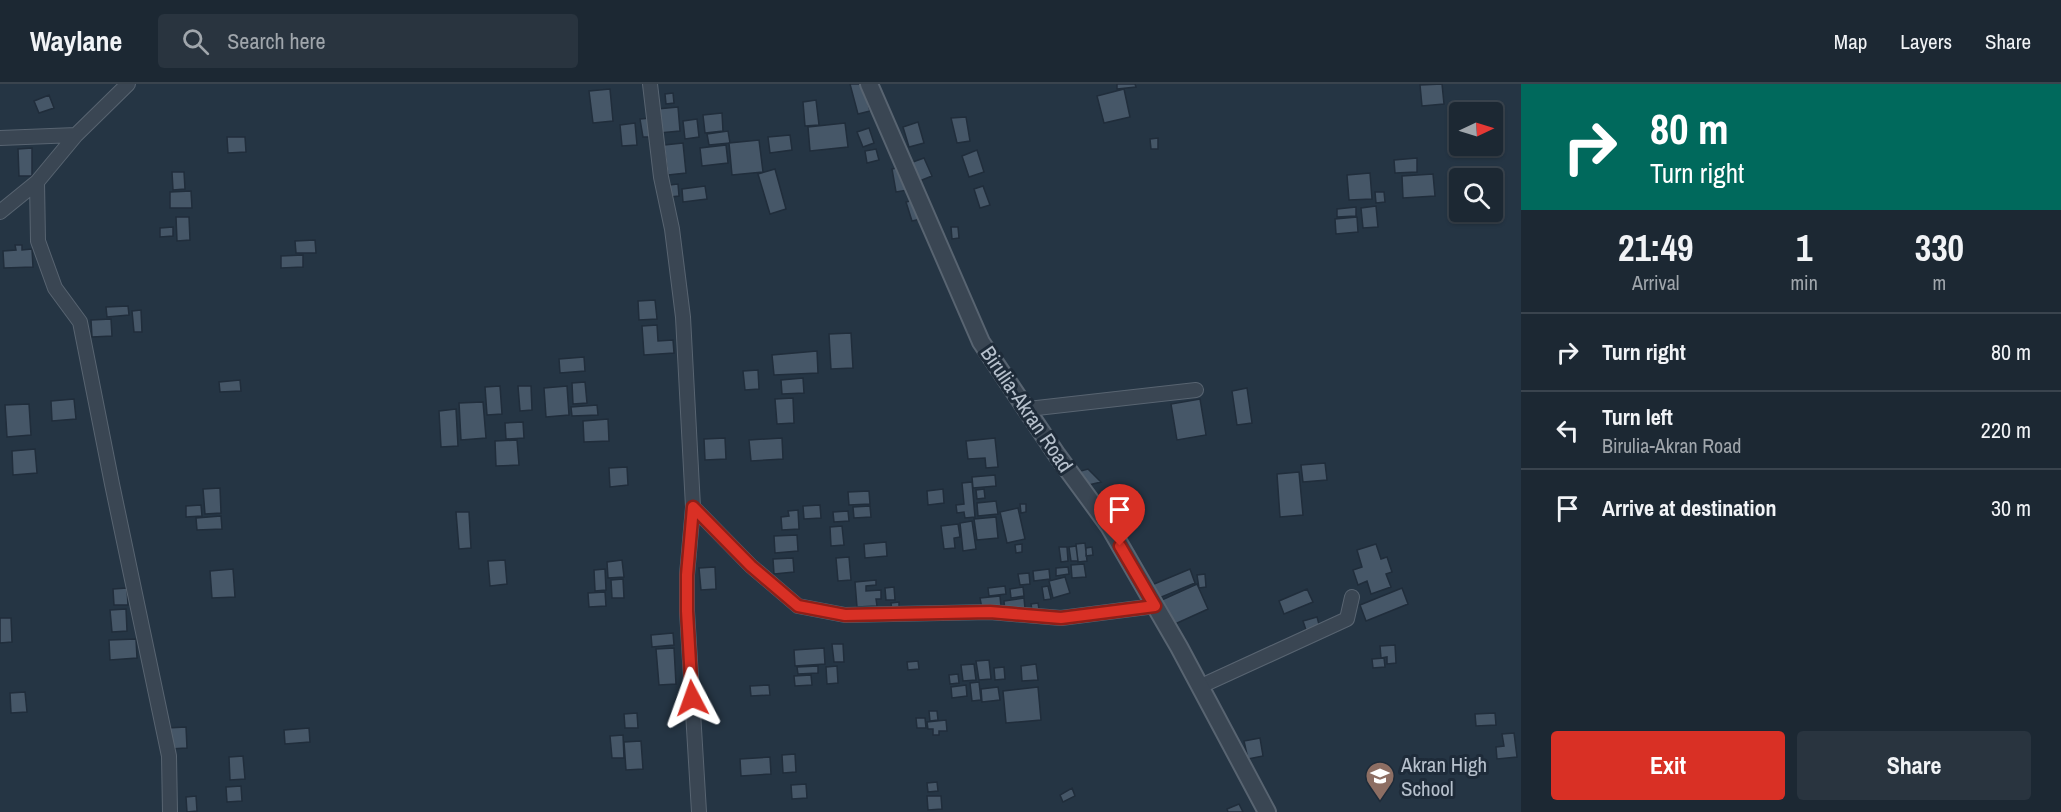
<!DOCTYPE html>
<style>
body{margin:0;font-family:"Archivo Narrow",sans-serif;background:#29343f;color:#f1f3f6;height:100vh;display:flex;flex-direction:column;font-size:22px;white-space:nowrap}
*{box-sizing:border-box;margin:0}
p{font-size:20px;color:#a0a6ac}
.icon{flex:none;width:33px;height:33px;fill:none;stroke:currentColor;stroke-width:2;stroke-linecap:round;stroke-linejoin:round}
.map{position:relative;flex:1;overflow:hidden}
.panel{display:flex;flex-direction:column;background:#1c2833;width:540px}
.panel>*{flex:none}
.top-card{background:#00695c;color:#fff;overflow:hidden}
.needle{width:39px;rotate:86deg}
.controls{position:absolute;left:1449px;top:18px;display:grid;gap:12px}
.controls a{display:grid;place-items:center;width:54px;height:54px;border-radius:6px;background:#1c2833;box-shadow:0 2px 4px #0004,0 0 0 2px #3a444e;font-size:30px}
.pin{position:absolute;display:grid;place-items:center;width:51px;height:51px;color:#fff;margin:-62px -26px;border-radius:50% 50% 50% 0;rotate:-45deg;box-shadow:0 0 6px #0007}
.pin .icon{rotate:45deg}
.me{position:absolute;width:66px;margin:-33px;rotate:356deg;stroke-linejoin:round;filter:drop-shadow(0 0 4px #0008)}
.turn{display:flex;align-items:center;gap:21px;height:126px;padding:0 30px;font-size:27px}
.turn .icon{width:78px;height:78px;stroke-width:2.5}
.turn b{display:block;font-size:42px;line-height:51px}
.eta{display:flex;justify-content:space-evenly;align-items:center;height:102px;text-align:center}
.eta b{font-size:36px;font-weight:700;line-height:42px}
.action{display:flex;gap:12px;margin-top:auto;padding:12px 30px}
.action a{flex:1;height:69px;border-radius:6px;background:#d93025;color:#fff;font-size:24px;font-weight:700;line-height:69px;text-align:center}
.action a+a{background:#29343f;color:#f1f3f6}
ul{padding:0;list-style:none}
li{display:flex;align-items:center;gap:18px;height:78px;padding:0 30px;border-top:2px solid #3a444e}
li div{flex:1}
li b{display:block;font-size:22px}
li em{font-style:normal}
header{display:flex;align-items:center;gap:36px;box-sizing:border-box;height:84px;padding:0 30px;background:#1c2833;border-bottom:2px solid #3a444e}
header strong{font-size:28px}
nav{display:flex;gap:33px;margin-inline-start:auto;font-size:21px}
.search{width:420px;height:54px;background:#29343f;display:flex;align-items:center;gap:15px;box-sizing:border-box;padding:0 21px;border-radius:6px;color:#a0a6ac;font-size:22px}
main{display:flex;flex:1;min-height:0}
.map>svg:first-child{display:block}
</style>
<header>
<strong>Waylane</strong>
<div class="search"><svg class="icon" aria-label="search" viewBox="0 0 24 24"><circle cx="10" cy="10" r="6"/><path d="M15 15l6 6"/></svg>Search here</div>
<nav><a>Map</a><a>Layers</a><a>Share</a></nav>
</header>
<main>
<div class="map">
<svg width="1521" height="728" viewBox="0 0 1521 728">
<rect width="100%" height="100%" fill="#253544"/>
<path fill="#465768" stroke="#202d3b" stroke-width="1.5" d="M850,0H863L870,27L858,30Z
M1117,0H1135L1136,3L1117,5Z
M1442,0L1444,20L1422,22L1420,1Z
M610,5L613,37L593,39L589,7Z
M1124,5L1130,33L1104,39L1097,12Z
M673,9L674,19L666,20L665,10Z
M49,11L54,24L39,29L34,17Z
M816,16L819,41L805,42L803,18Z
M678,23L680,47L659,49L657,25Z
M722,29L723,47L705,49L703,31Z
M966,33L970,57L957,59L951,34Z
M651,34L653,53H643L640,35Z
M697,35L699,53L685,55L683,37Z
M918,38L924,59L909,63L903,43Z
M635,39L637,61L622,62L620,41Z
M845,39L848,63L810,67L808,43Z
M869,44L874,59L863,63L857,48Z
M728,47L730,59L709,61L707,50Z
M790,51L792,66L770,69L768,53Z
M227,53H245L246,68L228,69Z
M1158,54V65H1151L1150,55Z
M759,56L763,88L732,91L729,59Z
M683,59L686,89L668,91L664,61Z
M726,61L728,79L702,82L700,64Z
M32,64V92H19L18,65Z
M876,65L879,76L867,79L865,67Z
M977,66L984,88L969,93L962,72Z
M924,74L932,92L917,98L910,79Z
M1417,74V88L1395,89L1394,76Z
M910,81L914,105L896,108L892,85Z
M775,85L786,125L770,130L758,90Z
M172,88H184L185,105L173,106Z
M1370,89L1372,115L1349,116L1347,91Z
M1433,90L1435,112L1403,114L1402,92Z
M678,100L679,112L661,114L660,102Z
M705,102L707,115L683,118L682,105Z
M983,102L990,121L980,124L974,105Z
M191,107L192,124H170V108Z
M1375,108H1384L1385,118L1376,119Z
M919,115L925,134L912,137L906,118Z
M1376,122L1378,143L1363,144L1361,124Z
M1356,123V132L1337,133V125Z
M176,133H189L190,156L177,157Z
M1357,133L1358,148L1336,150L1335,135Z
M173,143V152L160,153V144Z
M951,143H958L959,154L952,155Z
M315,156L316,169H296L295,157Z
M15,161H22V166L32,165L33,183L4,184L3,167L16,166Z
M303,171V183L281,184V172Z
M655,216L657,235L639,236L638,217Z
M128,222L129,231L107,233L106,223Z
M141,226L142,248H134L132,227Z
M111,235L112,252L92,253L91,236Z
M657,241L658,257L673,256L674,269L644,271L642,242Z
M851,249L853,284L831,285L829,250Z
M817,267L818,289L774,291L772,271Z
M584,273L585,287L560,289L559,275Z
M758,286L759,305L745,306L743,287Z
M803,294L804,309L782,310L781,296Z
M240,296L241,307L220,308L219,298Z
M585,298L587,319L573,320L572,299Z
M500,302L502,330L487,331L485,303Z
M518,302H531L532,326L520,327Z
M567,302L569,331L546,333L544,304Z
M1247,304L1252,339L1237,341L1232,307Z
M793,314L794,339L777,340L775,315Z
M74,315L76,335L52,337L51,317Z
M1200,315L1206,351L1177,356L1171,320Z
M483,318L486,354L461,356L459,319Z
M29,320L31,351L7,353L5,321Z
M597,321L598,331L572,332L571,323Z
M456,325L458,362L441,363L439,327Z
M608,335L609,357L584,358L583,337Z
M523,338L524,354L506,355L505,339Z
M725,354L726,375L705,376L704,355Z
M782,354L783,375L751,377L749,356Z
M995,354L998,383L986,384L985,374L968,375L966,357Z
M517,356L519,381L496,382L495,357Z
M35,365L37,389L13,391L12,367Z
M1325,379L1327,396L1303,398L1301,381Z
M627,383L628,401L610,403L609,384Z
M1088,385L1101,398L1076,404L1070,390Z
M1299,388L1303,431L1280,433L1277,390Z
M995,391L996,402L973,404L972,393Z
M972,398L975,433L965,434L964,428L957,429L956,421L964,420L962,399Z
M220,404L221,429L205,430L203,405Z
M943,405L944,419L928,421L927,407Z
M984,405L985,414L977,415L976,406Z
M869,407L870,420L849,421L848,408Z
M996,417L998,430L978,432L977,419Z
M1020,420H1026V428L1021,429Z
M201,421L202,432L186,433V422Z
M820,421L821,434L804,435L803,422Z
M870,422L871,433L854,434L853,423Z
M1018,424L1025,455L1007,459L1000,428Z
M798,426L799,445L782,446L781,433L789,432L788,427Z
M848,427L849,437L834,438L833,428Z
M456,428H469L471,464L459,465Z
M221,432L222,445L197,446L196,434Z
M996,433L998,454L977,456L974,435Z
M972,437L976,465L963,467L960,439Z
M958,440L960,453L954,454L955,464L944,465L941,442Z
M842,442L844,461L831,462L830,443Z
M797,451L798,467L775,469L774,452Z
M886,458L887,472L865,474L864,460Z
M1085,459L1087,477L1078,478L1076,460Z
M1022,460V468L1016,469L1015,461Z
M1376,460L1381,475L1387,473L1392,488L1386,490L1391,503L1371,510L1367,497L1358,501L1353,486L1362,483L1357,466Z
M1076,462L1078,477H1071L1069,463Z
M1059,463H1067L1068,477L1061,478Z
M1092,463L1093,471L1086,472V464Z
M849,473L851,496L838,497L836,474Z
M793,474L794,488L774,490L773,475Z
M505,476L507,500L490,502L488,477Z
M622,476L624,493L608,494L607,478Z
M1084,480L1086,493L1072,494L1071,481Z
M715,483L716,505L701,506L699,484Z
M1068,483L1069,490L1056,492V484Z
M233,485L235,513L212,514L210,487Z
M605,485L606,506L595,507L594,486Z
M1049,485L1050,495L1034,497L1033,487Z
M1190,485L1195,499L1152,517L1147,503Z
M1029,489L1030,500L1020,501L1018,490Z
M1205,490L1206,503L1199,504L1197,491Z
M1065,493L1070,509L1053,514L1049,497Z
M623,495L624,514H612L611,496Z
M876,496V501L866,502V507L881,506V515H876L877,522L857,523L855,498Z
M1197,500L1208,525L1164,545L1153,520Z
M1005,502L1006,510L989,512L988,504Z
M1048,502L1051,515L1044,516L1042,503Z
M894,503L895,516H886L885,504Z
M1023,503L1024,512L1011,514L1010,505Z
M127,504L128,521H114L113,505Z
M1402,504L1408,520L1366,537L1360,521Z
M1307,505L1313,518L1284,530L1279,517Z
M605,508L606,522L589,523L588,509Z
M1000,512L1001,523L982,525L980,514Z
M1024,514L1025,525L1005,528L1004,517Z
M899,518V526L892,527L891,519Z
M1038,519L1039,525L1032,526L1031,520Z
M126,525L127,547L112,548L110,526Z
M1317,533L1320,544L1307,549L1303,537Z
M0,534H11L12,558L0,559Z
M673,549L674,561L652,563L651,551Z
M136,555L137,574L110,576L109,556Z
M832,560H843L844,578H834Z
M1395,561L1396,579L1387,580V573L1381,574L1380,562Z
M674,564L676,600L659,601L656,565Z
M824,564L825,580L795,582L794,566Z
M1384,574L1385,583L1373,584L1372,575Z
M989,576L991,595L979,596L976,577Z
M918,577L919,585L908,586L907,578Z
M974,580L976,596L963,597L961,581Z
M1036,580L1038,596L1022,597L1021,582Z
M818,582V589L798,590L797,583Z
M837,582L838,599L827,600L826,583Z
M1004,583L1005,595L995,596L994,584Z
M958,590L959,599L950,600L949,591Z
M811,591L812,601L795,602L794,592Z
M979,598L981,616L972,617L970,599Z
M769,601L770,611L751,612L750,602Z
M966,601L967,612L952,614L951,603Z
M998,603L1000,616L982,618L981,605Z
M1038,603L1041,636L1006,639L1003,607Z
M25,608L27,628L11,629L10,609Z
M929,627H937L938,636L930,637Z
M637,629L638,644H625L624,630Z
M1495,629L1496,641L1476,642L1475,630Z
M916,634H925L926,644H917Z
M946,636L947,647H939V651H933V645H928L927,638Z
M186,643L187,664L169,665L167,644Z
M309,644L310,658L285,660L284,646Z
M1514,649L1517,673L1497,675L1496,663L1504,662L1502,650Z
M623,651L624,674H612L610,652Z
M1260,654L1263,672L1248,675L1244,657Z
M641,657L643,685L626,686L624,658Z
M795,670L796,688L783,689L782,671Z
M243,672L245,695L230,696L229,673Z
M770,673L771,690L741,692L740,675Z
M937,698L938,707L928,708L927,699Z
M806,700L807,714L792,715L791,701Z
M241,702L242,717L227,718L226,703Z
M1072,704L1075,712L1063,718L1060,711Z
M196,712L197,727L187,728L186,713Z
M927,712H941L942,725L928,726Z
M1239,720L1243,728H1228L1227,725Z"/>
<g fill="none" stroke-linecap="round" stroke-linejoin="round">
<g stroke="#586471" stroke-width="16">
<path id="minor" d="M128,0L76,51L37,98L38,157L55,204L80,238L112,400L169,672L170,728
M650,0L661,93L672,145L683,233L693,423L687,491V527L699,728
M0,54L76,51
M0,128L37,98
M1028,325L1196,306
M693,423L751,482L798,522L845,531L990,528L1061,534L1155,522
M1201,602L1347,535L1352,513"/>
</g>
<g stroke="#586471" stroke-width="20">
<path id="tertiary" d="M869,0L981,258L1057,371L1109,442L1179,563L1267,728"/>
</g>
<use href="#minor" stroke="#3a4653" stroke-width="14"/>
<use href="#tertiary" stroke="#3a4653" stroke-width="16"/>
</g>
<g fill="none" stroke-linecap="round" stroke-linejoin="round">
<g stroke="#8d1f18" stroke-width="15">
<path id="route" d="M692,614L687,527V491L693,423L751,482L798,522L845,531L990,528L1061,534L1155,522L1120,462"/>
</g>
<use href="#route" stroke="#d93025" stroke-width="10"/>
</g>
<defs>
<g id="school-pin" transform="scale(1.5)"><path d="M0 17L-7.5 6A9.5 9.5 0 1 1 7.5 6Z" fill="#8d6e63" stroke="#1e2b39"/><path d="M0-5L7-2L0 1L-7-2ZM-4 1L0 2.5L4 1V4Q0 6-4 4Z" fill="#fff"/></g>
</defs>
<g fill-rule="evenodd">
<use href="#school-pin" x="1380" y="692"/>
</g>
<g text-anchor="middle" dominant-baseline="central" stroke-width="6" stroke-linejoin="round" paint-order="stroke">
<g font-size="21" fill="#b7c1cd" stroke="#1e2b39">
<text transform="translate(1027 325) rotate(56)">Birulia-Akran Road</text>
</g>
<g font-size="21" fill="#b7c1cd" stroke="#1e2b39" text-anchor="start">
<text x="1401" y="680">Akran High<tspan x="1401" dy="24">School</tspan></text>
</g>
</g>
</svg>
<div class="controls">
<a><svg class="needle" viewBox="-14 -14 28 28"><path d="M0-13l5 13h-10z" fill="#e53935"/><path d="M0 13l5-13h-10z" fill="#a0a6ac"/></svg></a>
<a><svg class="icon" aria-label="search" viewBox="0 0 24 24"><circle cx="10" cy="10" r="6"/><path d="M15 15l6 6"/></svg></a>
</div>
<div class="pin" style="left:1120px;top:462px;background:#d93025"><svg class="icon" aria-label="arrive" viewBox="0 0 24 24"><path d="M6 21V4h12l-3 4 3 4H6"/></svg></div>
<svg class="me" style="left:692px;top:614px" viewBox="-20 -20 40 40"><path d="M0-17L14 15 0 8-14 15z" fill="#d93025" stroke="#fff" stroke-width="4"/></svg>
</div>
<section class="panel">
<div class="top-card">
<div class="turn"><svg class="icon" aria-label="right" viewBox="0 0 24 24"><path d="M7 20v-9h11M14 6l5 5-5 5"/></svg><div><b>80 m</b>Turn right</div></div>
</div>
<div class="eta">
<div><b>21:49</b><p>Arrival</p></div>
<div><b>1</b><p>min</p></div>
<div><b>330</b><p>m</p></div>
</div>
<ul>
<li><svg class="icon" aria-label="right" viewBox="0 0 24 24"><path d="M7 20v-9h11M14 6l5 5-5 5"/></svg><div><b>Turn right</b></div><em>80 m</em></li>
<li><svg class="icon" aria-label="left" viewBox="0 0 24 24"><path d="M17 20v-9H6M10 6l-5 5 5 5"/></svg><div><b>Turn left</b><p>Birulia-Akran Road</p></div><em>220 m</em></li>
<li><svg class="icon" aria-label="arrive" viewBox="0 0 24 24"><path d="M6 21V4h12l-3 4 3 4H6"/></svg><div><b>Arrive at destination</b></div><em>30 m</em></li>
</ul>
<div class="action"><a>Exit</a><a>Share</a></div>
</section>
</main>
